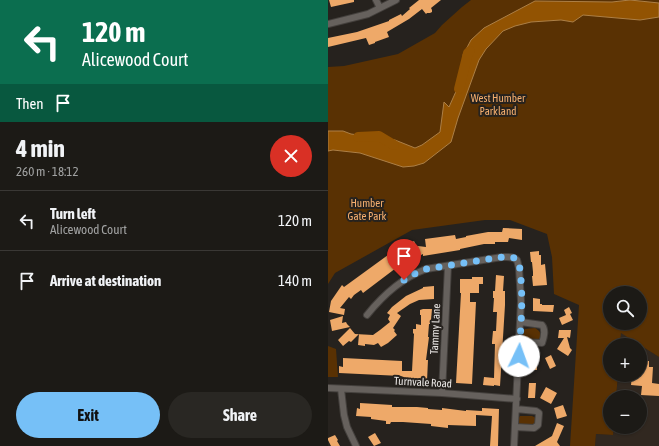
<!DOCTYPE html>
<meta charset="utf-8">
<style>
body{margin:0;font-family:"Asap Condensed",sans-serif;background:#292723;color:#f1f3f6;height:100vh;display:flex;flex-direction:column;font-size:15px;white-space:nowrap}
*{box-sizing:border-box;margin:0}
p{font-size:13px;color:#a0a1a1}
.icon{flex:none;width:22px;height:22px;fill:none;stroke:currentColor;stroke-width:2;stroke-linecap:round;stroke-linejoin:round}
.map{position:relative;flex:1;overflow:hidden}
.side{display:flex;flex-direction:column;background:#1c1a16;width:328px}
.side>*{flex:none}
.banner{background:#0b6e4f;color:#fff;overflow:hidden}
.buttons{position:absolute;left:275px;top:286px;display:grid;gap:8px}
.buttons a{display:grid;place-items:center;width:44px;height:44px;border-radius:50%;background:#1c1a16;box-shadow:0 1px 3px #0004,0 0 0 1px #3a3835;font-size:20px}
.pin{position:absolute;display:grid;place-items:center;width:34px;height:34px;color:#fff;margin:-41px -17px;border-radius:50% 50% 50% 0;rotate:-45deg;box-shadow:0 0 4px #0007}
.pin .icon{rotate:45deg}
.me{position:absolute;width:44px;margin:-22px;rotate:3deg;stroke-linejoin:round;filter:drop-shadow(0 0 3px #0008)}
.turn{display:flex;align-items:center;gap:14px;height:84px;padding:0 16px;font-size:18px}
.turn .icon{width:52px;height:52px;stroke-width:2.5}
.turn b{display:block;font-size:28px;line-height:34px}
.then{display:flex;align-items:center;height:38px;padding:0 16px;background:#0003;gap:8px;font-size:15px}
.round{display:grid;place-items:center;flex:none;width:42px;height:42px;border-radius:21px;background:#292723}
.head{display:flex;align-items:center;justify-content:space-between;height:68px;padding:0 16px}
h1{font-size:24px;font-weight:700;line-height:30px}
.cta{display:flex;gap:8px;margin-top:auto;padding:8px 16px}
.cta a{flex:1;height:46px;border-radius:24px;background:#76c0f7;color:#111;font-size:16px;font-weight:700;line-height:46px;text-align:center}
.cta a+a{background:#292723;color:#f1f3f6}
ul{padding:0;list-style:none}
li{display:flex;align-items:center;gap:12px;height:60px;padding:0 16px;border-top:1px solid #3a3835}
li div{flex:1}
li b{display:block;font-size:15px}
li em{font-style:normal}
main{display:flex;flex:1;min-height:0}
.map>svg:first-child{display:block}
</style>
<main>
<section class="side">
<div class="banner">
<div class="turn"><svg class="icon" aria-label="left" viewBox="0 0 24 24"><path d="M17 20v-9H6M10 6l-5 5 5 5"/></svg><div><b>120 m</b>Alicewood Court</div></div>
<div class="then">Then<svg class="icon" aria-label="arrive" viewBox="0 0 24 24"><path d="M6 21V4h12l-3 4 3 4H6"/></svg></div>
</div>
<div class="head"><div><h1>4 min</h1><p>260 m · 18:12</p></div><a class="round" style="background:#d93025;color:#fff"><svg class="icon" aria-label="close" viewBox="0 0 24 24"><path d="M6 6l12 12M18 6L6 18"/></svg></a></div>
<ul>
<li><svg class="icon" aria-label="left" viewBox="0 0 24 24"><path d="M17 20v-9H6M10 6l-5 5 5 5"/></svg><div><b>Turn left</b><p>Alicewood Court</p></div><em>120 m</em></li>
<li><svg class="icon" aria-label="arrive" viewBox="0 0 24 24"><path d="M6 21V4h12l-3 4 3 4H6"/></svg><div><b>Arrive at destination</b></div><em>140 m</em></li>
</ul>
<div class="cta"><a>Exit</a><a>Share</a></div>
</section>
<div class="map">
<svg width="331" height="446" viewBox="0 0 331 446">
<rect width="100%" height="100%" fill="#26221e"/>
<path fill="#312820" d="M293,332L331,357V446H267L268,434L285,435L286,427H312V397H288L290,375H312V345H292Z"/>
<path fill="#593103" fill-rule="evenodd" d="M143,0H331V357L293,333L292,345H282V375H290L288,397H282V427H286L285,435L268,434L267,446H242L251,305L226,294L224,257L219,234L182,220H157L84,230L7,273L0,284V67L16,66L70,54L107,33L114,25L134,7ZM282,293H312V323H282Z
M207,328C212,331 213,333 212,338C210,339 208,341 205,341C197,342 190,337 197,329Z
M0,346L8,349L10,377H0Z
M192,416H204L208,418L209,425L191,426C189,422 189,420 192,416Z"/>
<path fill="#925302" stroke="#ac7f46" d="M302,0L331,3V17L312,20L255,15L245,22L233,20L203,22L187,26L175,31L158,49L151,60L130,118L123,142L96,163L86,166L75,167L32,153L5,150L0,151V131H15L23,134L67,140L87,148L94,145L112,132L116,102L121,107L138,69V64L135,55L143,40L156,28L207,1L284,2Z"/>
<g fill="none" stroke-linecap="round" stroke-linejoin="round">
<path stroke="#925302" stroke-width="10" d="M131,89L140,53L142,51
M30,137L51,136L66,145"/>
</g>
<path fill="#eea969" d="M1,0H26V2L3,7Z
M91,0H113L103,8L104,10V12L102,13H99L98,14L94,9L81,19L59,32L61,37L47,42V43L41,45L38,38L0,47V38L29,32L61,21V20L73,14L74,16L82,9L81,8Z
M175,228L194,229V240L181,238L180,242H167V244H156L132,249V250L95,256V254L68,268L35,293L33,290L26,295L23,299L21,297L12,308L17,309L16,315L1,312L3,301L14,285L16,287L60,255L86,241L89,247L90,246L98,247L97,239L127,235L128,239L138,237V236L160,232H174Z
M211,251V255H213V265L217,264L219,285L205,286L204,276H205V272L204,262H203L202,252Z
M168,275L176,276L175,291H177V305L172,386L166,385V386L155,385L156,377L166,378L167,344H164V342L165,331H168L169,312H165L166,298H165V291H167Z
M144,277H155V284H151V293H142V302H148L144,384L128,383L133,293H132V279H144Z
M106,286V299L91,300L82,304L69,313L73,316L65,328L67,330L66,331L69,335L60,343L53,347L50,343L46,345L37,344V346L30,345L31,334L23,342L21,341L15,346L10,340L22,328L27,334L45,335L52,330L62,322L60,319L62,315L59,313L64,307L78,296L95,288V287Z
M205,298L212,299V304H214V305H226L225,312L205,311Z
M241,307L244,313L242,314L245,320L234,325L231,318L238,315L236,310Z
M95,309H104L103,320H102V324H101L100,337H101L98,360H100L99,381L81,379L73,376L11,373V366L15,367V358L74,361V371H84L86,334L85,333V329H88V324L93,325V315H92V310Z
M15,316L14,323L18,322L19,324L22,327L4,331L2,320Z
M231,330H243L242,338L239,337L242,348L244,350L240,356L229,349L236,338H230Z
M202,354H209V370H200L201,355Z
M223,355L228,366L222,369L217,358Z
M312,361H321V367H325L324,383L331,384V396L313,395L314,386L303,385L304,375H312Z
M201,383H208L207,398H200Z
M218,387L229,393L223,404L212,398Z
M32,403L64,405V407H89L100,408V409L114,410V408L138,411V410L154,411V408L171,409L170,446H162L164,416L148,415V426L120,425V428L103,426V424L75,422H63L62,424H58V421L43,419V417L28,416L29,408L32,409Z
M235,405L239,416L229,419L226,408Z
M229,423L236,426L229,442L232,446H207L224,436Z
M47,433L53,443L46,446L40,437Z
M7,435L10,440L9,441L12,446H3L0,440V438Z"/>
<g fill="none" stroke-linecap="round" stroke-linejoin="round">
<g stroke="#44403d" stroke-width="8">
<path id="minor" d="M48,0L52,8
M0,24L40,14L68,0
M39,315C55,295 74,278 98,269L174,257C180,257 184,256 189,260L191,268L193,301L186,446
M192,342L214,343C216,337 218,330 214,325L193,322
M0,388L114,393L189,399
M13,389L16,415L19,427L28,446
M114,393L120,266
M187,427L206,428L210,425L211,413L208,411L188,409"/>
</g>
<use href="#minor" stroke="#66615d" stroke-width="6"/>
</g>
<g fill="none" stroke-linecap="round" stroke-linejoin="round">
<path stroke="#76c0f7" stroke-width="7" stroke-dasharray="0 12.6" d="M76,280L86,274L98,269L174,257C181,257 188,256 191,263C196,293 193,325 191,356"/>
</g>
<g text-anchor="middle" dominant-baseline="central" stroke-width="4" stroke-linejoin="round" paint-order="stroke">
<g font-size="11" fill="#f6af6f" stroke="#26221e">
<text x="170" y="98">West Humber<tspan x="170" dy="13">Parkland</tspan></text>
<text x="39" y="203">Humber<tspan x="39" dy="13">Gate Park</tspan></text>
</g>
<g font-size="11" fill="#eae7e5" stroke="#26221e">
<text transform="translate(107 329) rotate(-87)">Tammy Lane</text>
<text transform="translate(95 382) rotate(3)">Turnvale Road</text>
</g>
</g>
</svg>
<div class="buttons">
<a><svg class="icon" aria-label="search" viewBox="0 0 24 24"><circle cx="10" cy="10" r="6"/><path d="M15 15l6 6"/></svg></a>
<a>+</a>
<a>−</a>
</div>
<div class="pin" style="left:76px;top:280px;background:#d93025"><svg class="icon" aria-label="arrive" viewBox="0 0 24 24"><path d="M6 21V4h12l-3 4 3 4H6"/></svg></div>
<svg class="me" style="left:191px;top:356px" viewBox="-20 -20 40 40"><circle r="19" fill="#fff"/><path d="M0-13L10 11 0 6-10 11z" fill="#76c0f7"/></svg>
</div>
</main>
